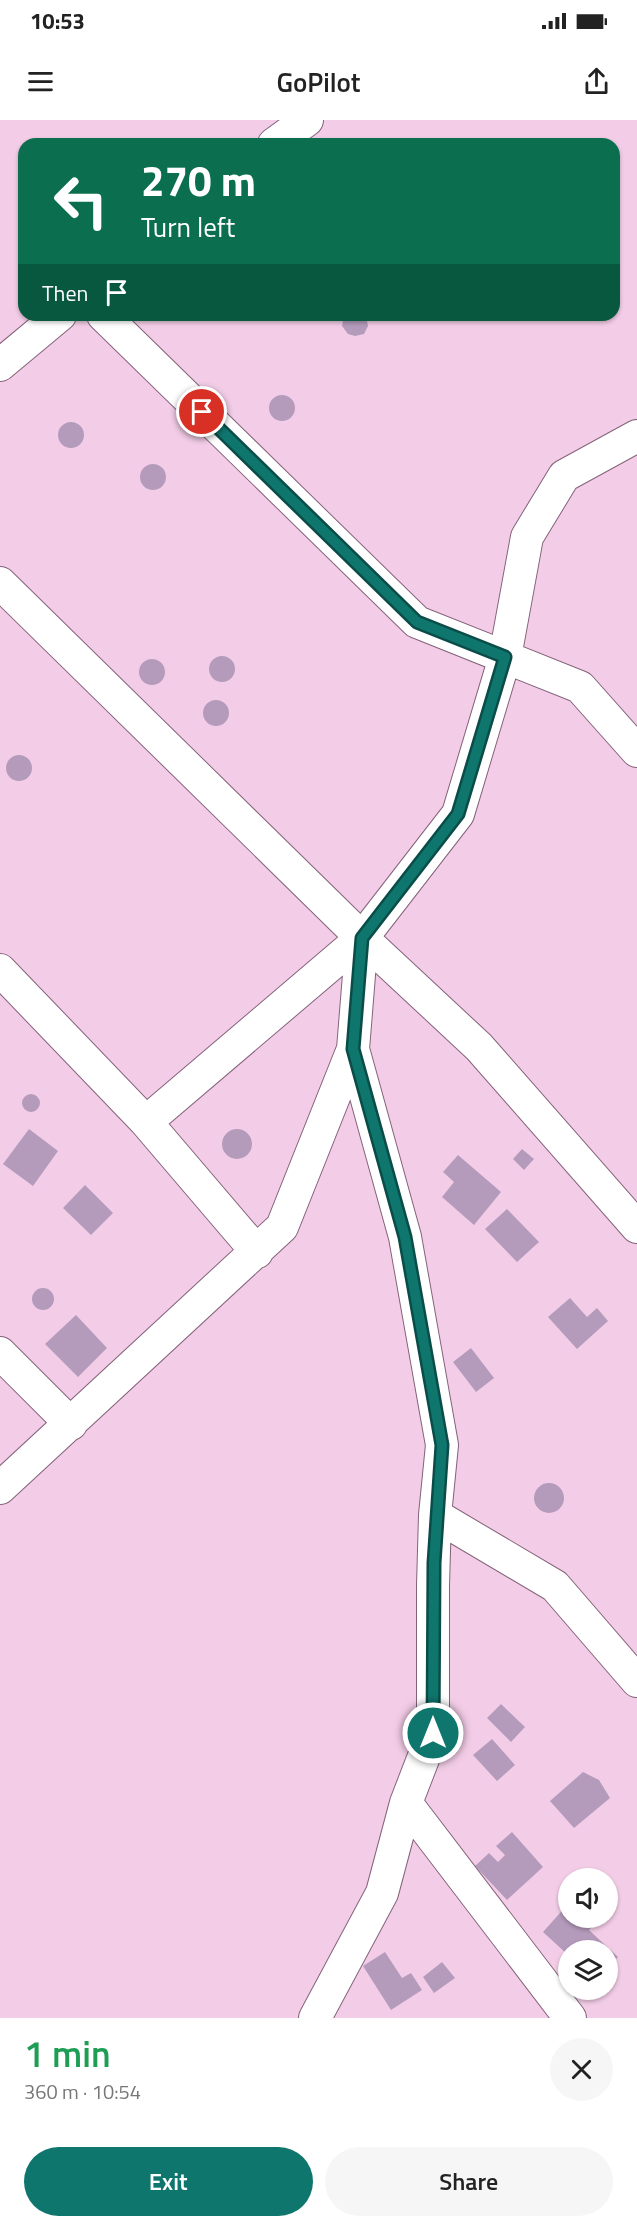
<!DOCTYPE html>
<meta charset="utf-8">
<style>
body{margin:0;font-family:"Titillium Web",sans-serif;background:#f6f6f6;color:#222;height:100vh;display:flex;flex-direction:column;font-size:22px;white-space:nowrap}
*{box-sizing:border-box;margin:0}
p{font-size:20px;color:#767676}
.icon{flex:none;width:33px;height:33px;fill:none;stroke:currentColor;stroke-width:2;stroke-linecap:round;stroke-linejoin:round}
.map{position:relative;height:1898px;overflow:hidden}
.sheet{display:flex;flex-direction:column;background:#fff;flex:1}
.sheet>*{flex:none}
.banner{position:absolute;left:18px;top:18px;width:602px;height:183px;border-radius:18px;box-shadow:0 2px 4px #0004;background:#0b6e4f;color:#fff;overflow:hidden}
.tools{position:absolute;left:558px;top:1748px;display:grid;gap:12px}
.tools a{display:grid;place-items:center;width:60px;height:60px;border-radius:50%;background:#fff;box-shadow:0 2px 4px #0004;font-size:30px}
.pin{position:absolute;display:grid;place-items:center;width:51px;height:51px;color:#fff;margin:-26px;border:3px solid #fff;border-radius:50%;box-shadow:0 2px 6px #0007}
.me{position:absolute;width:66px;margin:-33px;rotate:0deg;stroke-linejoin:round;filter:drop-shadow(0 0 4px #0008)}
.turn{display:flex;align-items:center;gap:21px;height:126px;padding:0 24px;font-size:27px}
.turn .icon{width:78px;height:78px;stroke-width:2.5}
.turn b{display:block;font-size:42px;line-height:51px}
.then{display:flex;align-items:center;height:57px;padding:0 24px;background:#0003;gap:12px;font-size:22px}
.round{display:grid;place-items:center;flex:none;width:63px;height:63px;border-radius:32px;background:#f6f6f6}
.head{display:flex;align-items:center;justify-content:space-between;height:102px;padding:0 24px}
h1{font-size:36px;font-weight:600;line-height:45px;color:#1e9e55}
.primary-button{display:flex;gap:12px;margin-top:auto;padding:12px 24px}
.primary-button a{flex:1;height:69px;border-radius:36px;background:#0f766e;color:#fff;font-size:24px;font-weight:600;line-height:69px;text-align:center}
.primary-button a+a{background:#f6f6f6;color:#222}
.status{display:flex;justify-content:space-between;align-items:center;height:42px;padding:0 30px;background:#fff;direction:ltr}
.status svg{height:16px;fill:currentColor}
header{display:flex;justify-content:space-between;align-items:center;height:78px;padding:0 24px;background:#fff;font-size:27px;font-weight:600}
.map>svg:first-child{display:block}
</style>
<div class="status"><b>10:53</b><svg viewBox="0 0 49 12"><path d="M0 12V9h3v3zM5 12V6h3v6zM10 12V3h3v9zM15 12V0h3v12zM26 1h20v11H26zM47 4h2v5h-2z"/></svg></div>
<header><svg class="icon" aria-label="menu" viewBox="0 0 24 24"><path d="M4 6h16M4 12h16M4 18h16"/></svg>GoPilot<svg class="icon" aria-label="share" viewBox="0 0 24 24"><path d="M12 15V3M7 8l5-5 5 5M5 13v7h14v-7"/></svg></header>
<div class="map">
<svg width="637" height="1898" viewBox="0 0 637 1898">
<rect width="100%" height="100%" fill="#f3cde7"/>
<path fill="#b49bbc" d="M344,195H366L368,206L364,214L355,216L348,214L342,206Z
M269 288a13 13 0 1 1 26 0a13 13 0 1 1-26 0Z
M58 315a13 13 0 1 1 26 0a13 13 0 1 1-26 0Z
M140 357a13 13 0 1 1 26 0a13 13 0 1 1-26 0Z
M209 549a13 13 0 1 1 26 0a13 13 0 1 1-26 0Z
M139 552a13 13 0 1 1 26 0a13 13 0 1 1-26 0Z
M203 593a13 13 0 1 1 26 0a13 13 0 1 1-26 0Z
M6 648a13 13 0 1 1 26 0a13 13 0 1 1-26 0Z
M22 983a9 9 0 1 1 18 0a9 9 0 1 1-18 0Z
M29,1009L58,1031L33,1066L3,1044Z
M222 1024a15 15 0 1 1 30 0a15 15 0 1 1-30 0Z
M522,1029L534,1039L524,1050L513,1039Z
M458,1035L501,1072L474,1105L442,1077L454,1062L443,1052Z
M85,1065L113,1093L91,1115L63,1088Z
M507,1089L539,1122L517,1142L485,1109Z
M32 1179a11 11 0 1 1 22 0a11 11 0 1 1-22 0Z
M570,1178L587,1197L597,1188L608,1201L577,1229L548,1197Z
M76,1195L107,1228L78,1257L45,1224Z
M471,1228L494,1258L476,1272L453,1242Z
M534 1378a15 15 0 1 1 30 0a15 15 0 1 1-30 0Z
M501,1584L525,1607L511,1622L487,1598Z
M492,1619L515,1645L497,1661L473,1635Z
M583,1652L599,1660L610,1678L574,1708L550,1681Z
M512,1712L543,1747L507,1780L475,1746L489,1733L498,1742L505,1735L496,1726Z
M568,1784V1797H588L595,1803L589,1810L618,1837L608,1848V1830H568V1835L543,1812Z
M385,1832L402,1858L411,1853L422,1870L391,1890L363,1846Z
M442,1842L455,1858L434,1873L423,1857Z"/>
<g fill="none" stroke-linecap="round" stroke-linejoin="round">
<g stroke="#84637a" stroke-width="34">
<path id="street" d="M274,24L307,0
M103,195L417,502L580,567L637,631
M0,245L60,195
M0,463L362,818L479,927L637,1107
M0,850L146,1002L257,1132
M146,1002L362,818
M0,1233L71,1304
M0,1368L282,1107L353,929
M435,1395L555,1466L637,1561
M406,1683L570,1898
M315,1898L382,1773L406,1683L433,1613V1466L435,1395L442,1325L405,1117L353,929L362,818L458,694L505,537L527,417L564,356L637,316"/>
</g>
<use href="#street" stroke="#fff" stroke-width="32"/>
</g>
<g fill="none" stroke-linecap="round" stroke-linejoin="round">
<g stroke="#0a4d48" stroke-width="15">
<path id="route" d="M202,292L417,502L505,537L458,694L362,818L353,929L405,1117L442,1325L434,1443L433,1613"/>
</g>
<use href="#route" stroke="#0f766e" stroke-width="10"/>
</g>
</svg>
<div class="tools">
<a><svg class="icon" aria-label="sound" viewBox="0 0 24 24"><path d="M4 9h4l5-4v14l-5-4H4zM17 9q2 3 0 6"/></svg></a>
<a><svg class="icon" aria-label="layers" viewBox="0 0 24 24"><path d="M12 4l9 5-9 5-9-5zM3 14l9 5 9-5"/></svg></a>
</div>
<div class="pin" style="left:202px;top:292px;background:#d93025"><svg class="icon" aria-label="arrive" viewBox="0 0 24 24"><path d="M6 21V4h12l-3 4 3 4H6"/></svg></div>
<svg class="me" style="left:433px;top:1613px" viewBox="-20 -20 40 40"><circle r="17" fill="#0f766e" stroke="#fff" stroke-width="3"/><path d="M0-11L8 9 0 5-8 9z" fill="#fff"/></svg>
<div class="banner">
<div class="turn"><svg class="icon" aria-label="left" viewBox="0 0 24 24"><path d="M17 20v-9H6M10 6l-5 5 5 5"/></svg><div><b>270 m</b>Turn left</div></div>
<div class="then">Then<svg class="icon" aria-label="arrive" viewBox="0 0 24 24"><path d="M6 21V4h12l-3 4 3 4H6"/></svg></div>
</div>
</div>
<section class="sheet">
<div class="head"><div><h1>1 min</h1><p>360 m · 10:54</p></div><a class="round"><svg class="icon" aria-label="close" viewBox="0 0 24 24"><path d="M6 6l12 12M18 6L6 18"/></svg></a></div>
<div class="primary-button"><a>Exit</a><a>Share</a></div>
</section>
